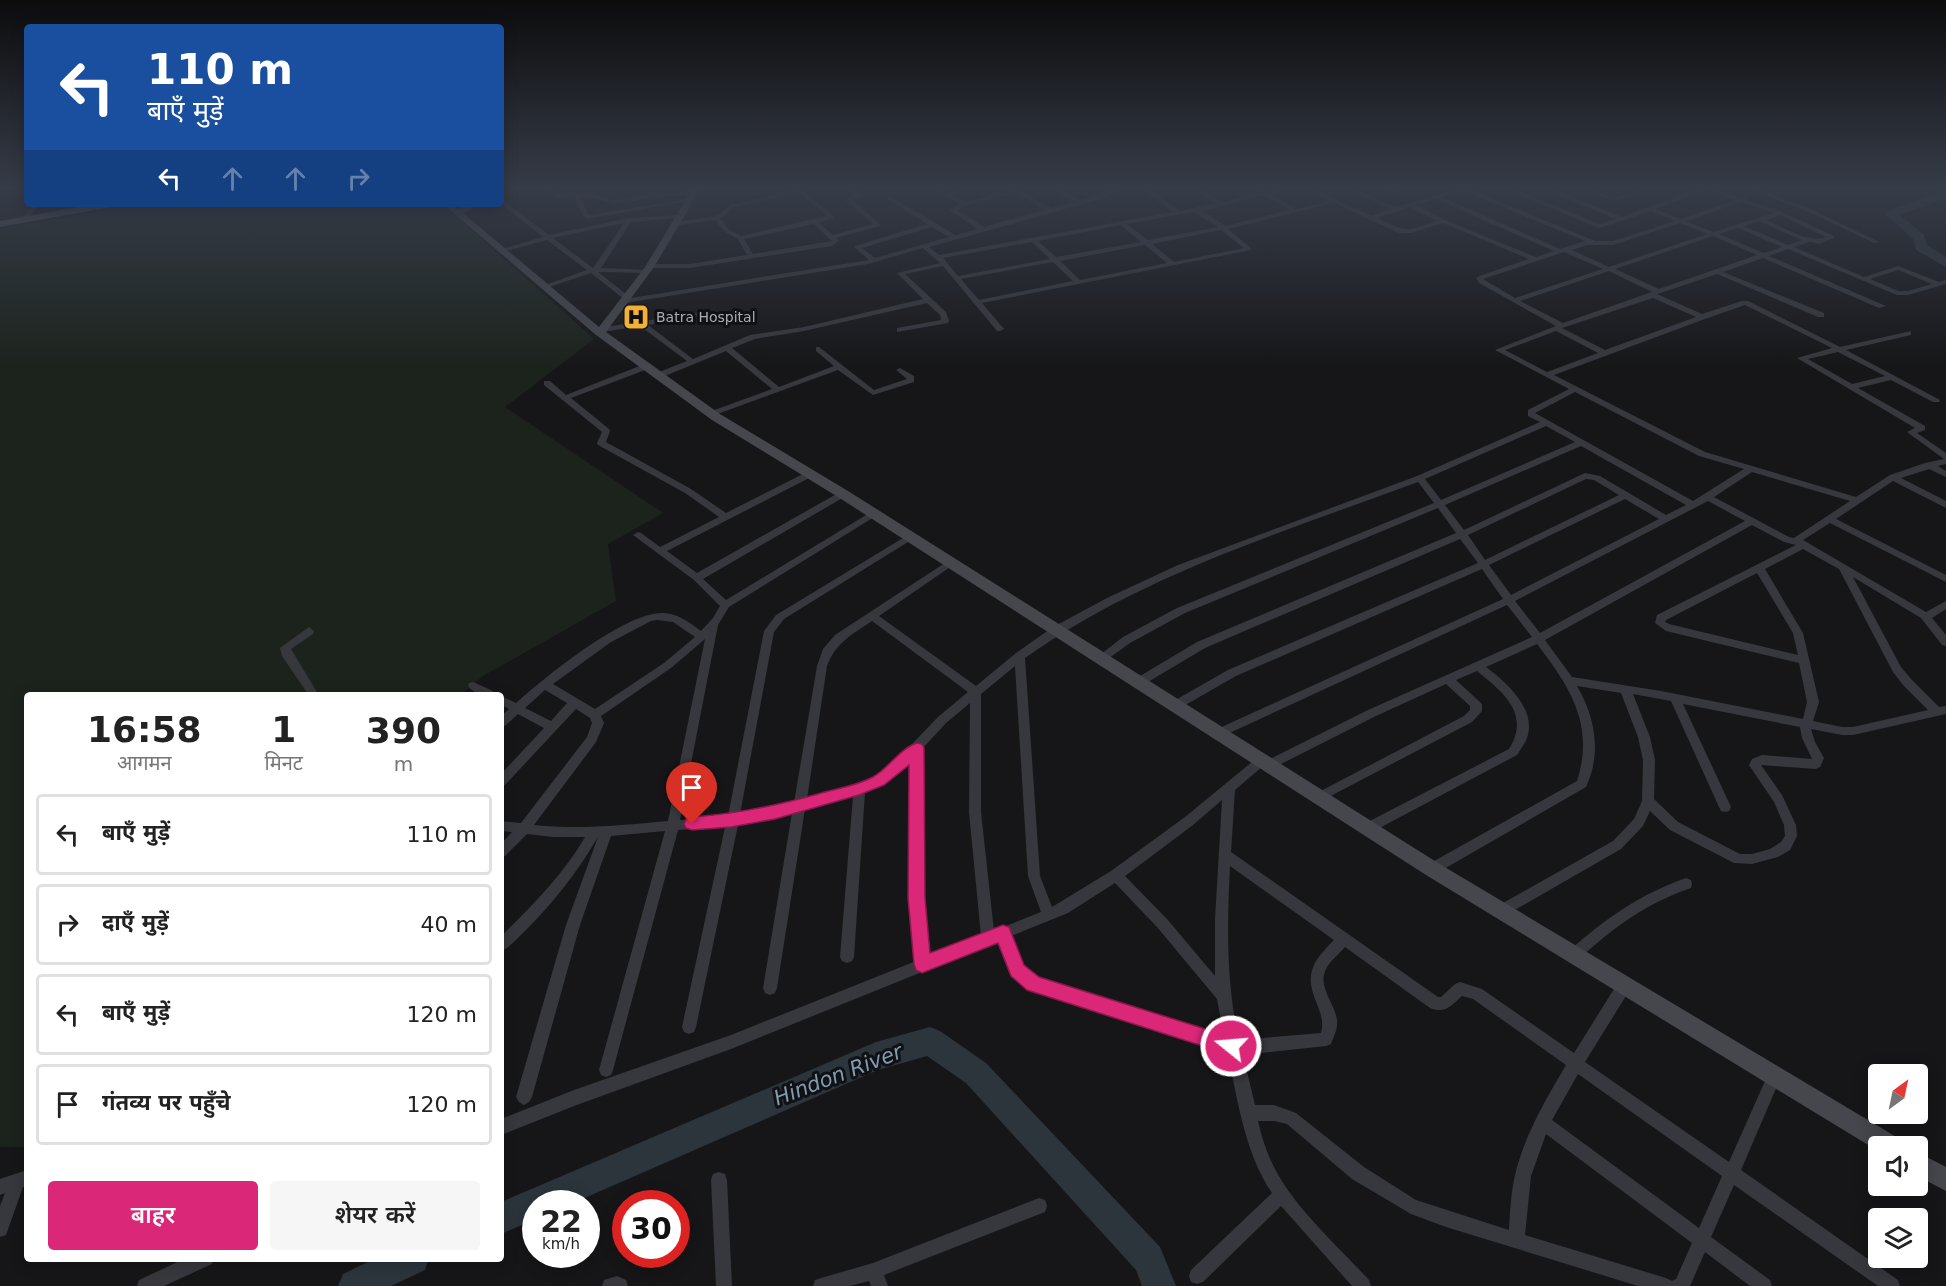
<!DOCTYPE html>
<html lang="hi">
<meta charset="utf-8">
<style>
body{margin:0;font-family:"DejaVu Sans","Noto Sans Devanagari",sans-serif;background:#f6f6f6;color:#222;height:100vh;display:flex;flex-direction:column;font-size:22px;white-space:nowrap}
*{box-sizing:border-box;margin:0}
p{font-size:20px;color:#767676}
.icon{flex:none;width:33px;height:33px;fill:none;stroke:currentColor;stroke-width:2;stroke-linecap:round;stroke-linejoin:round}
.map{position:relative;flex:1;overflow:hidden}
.side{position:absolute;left:24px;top:692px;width:480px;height:570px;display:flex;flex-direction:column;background:#fff;border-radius:6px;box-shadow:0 3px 15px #0003}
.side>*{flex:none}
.banner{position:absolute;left:24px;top:24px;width:480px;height:183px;border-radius:6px;box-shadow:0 3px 15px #0003;background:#1a4fa0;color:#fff;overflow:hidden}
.needle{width:39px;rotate:33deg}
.tools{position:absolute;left:1868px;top:1064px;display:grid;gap:12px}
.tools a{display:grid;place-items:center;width:60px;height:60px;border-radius:6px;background:#fff;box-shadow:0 3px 15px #0003;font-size:30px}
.speed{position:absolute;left:522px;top:1190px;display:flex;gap:12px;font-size:30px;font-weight:700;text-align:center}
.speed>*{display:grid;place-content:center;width:78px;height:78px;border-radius:50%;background:#fff;box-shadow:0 3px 15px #0003;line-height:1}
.speed small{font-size:15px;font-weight:400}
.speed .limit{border:9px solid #d22;background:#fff;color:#111}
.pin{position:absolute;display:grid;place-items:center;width:51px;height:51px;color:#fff;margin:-62px -26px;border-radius:50% 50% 50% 0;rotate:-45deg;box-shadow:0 0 6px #0007}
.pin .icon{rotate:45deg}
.me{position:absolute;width:66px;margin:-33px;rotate:287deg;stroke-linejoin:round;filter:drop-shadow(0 0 4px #0008)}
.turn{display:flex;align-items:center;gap:21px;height:126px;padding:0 24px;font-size:27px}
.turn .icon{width:78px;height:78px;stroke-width:2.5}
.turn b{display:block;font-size:42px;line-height:51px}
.lanes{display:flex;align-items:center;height:57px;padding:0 24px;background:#0003;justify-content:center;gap:30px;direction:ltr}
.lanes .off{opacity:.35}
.eta{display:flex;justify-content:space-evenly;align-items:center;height:102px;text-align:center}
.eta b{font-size:36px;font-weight:600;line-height:42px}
.button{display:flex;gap:12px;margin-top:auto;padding:12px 24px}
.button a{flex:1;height:69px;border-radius:6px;background:#db2777;color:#fff;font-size:24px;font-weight:600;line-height:69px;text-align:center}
.button a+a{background:#f6f6f6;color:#222}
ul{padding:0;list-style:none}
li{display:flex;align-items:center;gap:18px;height:81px;margin:0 12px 9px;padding:0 12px;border:3px solid #e0e0e0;border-radius:6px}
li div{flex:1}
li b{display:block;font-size:22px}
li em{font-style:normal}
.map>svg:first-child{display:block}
</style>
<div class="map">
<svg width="1946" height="1286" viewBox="0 0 1946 1286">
<rect width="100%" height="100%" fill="#161618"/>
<path fill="#1c231d" d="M124,204H437L455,215L594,339L505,407L663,513L608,544L616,601L483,676L462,694H27V1147H0V228L89,213Z"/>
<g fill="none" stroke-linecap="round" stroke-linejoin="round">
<path fill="#2c353c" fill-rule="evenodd" d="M1946,190V198L1900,215L1924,235L1927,245L1946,257V267L1916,250L1913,239L1885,214L1887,211Z
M930,1027L940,1031L986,1063L1160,1247L1176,1286H1142L1136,1270L966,1083L927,1056L878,1070L573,1203H536V1219L501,1234V1202L876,1042Z
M376,1258H429L425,1270L391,1286H338L343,1274Z"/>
<path fill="#37383d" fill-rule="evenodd" d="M543,188H550L561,195L590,193L614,200L663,192L692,191L695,193L692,195L663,196L614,204L590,197H580L589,215L687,199L690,201L587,219L584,217L574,198H558Z
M846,188H853L862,194V196L852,200L880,224V226L836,238L839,241L832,246L690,268H650L647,266L650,264H690L747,255L738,239L724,231L715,220L673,226L670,224L673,222L712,217L720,214L730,205L801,189L833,216V218L819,223L833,235L873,224L846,201V199L855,195ZM800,193L827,216L741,236L728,229L720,218L724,216L734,207ZM814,224L832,241L753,254L744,239Z
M932,188H939L949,193L965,188H973L953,195L966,202L1017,189L1051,208L1074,202L1050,188H1057L1080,200L1107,193L1100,188H1107L1113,191L1125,188H1134L1083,204L929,247L939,255L1173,212L1141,188H1148L1180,211L1216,203L1191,188H1198L1223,202L1259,193L1252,188H1259L1266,191L1281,188H1290L1270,194L1296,209L1329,201L1304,188H1311L1372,216L1390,209L1346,188H1353L1395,207L1461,188H1470L1469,189L1595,241H1613L1675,221L1651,211L1599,228L1503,188H1511L1599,224L1615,219L1542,188H1550L1622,217L1699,188H1711L1742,198H1747V200L1782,212L1834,236V238L1819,244L1810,242L1794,247L1864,277L1898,266L1939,282L1946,280V284L1908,295H1897L1788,249L1769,256L1886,306L1879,308L1763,258L1723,272L1824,313V317H1818L1717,274L1657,294L1702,314L1742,301H1748L1840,347L1911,331V335L1846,350L1940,400L1939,402H1933L1891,380L1858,388L1925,426V430L1917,433L1946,453V464L1938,466L1946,471V477L1929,469L1901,478L1946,501V508L1893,481L1836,519L1946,575V582L1830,523L1803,540L1926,612L1946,601V609L1932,618L1946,635V646L1942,645L1921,618L1853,577L1901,667L1911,679L1939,707L1946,706V714L1853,735H1842L1811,729L1815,742L1824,758L1820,767L1816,769L1761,765L1782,795L1796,825L1797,836L1790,850L1778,857L1752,864L1734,863L1670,830L1650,811L1643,826L1621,849L1506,915L1501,917L1496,915L1494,911L1496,907L1613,841L1634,819L1642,801L1643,760L1638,737L1621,693L1577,686C1595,717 1602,753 1586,787L1437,873L1432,874L1427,873L1426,869L1427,865L1577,781C1595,725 1570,687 1537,644L1486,667C1507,683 1537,709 1527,738C1525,744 1520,750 1517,755L1372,832L1368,833L1364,832L1362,828L1364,824L1509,749C1531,714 1503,692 1477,671L1456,680L1482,704V711L1472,722L1323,800L1319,802L1315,800L1313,797L1315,794L1464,716L1470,710V706L1446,684L1376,716L1273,768L1269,770L1265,768L1263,766L1235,790L1231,852L1438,997H1441L1455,984L1460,982L1482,989L1574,1053L1619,981L1624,979L1629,981L1631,986L1629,991L1585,1062L1729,1162L1769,1072L1774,1070L1779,1072L1781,1077L1741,1170L1898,1280L1900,1286H1878L1734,1185L1711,1237L1770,1280L1772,1286H1750L1705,1252L1690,1286H1638L1446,1227L1411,1214L1352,1179L1287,1124L1274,1121H1258C1261,1134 1265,1148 1271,1161C1291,1205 1336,1244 1369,1280L1371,1286H1352L1281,1206L1203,1282L1197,1284L1191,1282L1189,1276L1191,1270L1272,1193C1244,1152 1238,1099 1227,1052L1028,989L1012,975L999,941L731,1049L574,1106L501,1135V1119L574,1090L731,1035L916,961L910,898L911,760C896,776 885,783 865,792L854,957L852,961L847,963L842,961L840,957L853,796L805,809L777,988L775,993L770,995L765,993L763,988L792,813L738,825L696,1027L694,1032L689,1034L684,1032L682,1027L725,827L678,830L613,1070L611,1075L606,1077L601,1075L599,1070L665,831L611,836L580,925L532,1097L529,1102L524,1105L519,1102L516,1097L566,925L598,837C578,871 554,902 526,930C518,937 511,947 501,951V936C532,906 563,875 585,837H553L527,834L505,856L501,857V844L512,832L501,831V821L521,823L587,737L592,723L590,718L576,709L505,785L501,787V774L544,728L518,714L505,726L501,727V716L509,709L501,705V696L516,703C544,678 627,610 664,613C679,614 690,623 701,631L713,618L720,606L694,580L633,535L638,532L641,533L660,547L719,517L685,493L598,445L597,443L602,432L544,385V381H550L566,395L642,365H648V369L571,398L609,429L610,431L606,442L691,489L726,513L807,472H813V476L667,551L697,573L840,492H846L848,494L846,496L703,579L726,600L871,512L874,511L879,514L729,607L718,625L680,820L728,816L764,631L776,615L908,535H914L916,537L784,619L774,632L740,814L794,803L817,666L823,649L835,635L948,561H954L956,563L879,616L976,686L1016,653L1053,627L1107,598L1178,565L1417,476L1540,422L1528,416V410L1569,389L1495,350L1556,326L1479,283L1476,278L1479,276L1529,259L1443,223L1411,233H1399L1334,203L1228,229L1251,248V250L982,303L1004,329L1000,331H997L943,266L905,274L946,312L949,321L948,323L897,332V328L941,320L940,315L927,303L804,331L755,339L732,348L779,387L834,366L816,351V347H819L874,390L907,379L896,370L900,368L914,376V382L873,395L838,370L712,416H709V412L772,389L726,351L660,378H654V374L687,361L640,326L602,332H599V328L708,311L709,313L705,315L648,325L693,359L750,335L804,327L923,299L897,273L940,263L923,248L868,264L625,303L621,301L624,299L591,273L546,288H542V286L587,270L547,240L502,252L499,250L543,237L501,204V199L549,235L629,218L679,215V217L677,218L631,222L601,268L646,270L648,271V273L598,272L631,298L869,260L855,248V246L927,224L887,199V197L889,196L936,223L955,235L978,229L949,210L960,204ZM1705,190L1736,200L1681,219L1656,209ZM1463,191L1585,241L1560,249L1442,197ZM1016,193L1045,210L984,227L957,210L967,205ZM1264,195L1290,210L1226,226L1202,211ZM1436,199L1554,251L1536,257L1445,220L1416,205ZM1742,202L1774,213L1713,232L1686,221ZM1410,207L1437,221C1405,231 1408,233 1377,218ZM1194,212L1218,227L1148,240L1127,224ZM1780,215L1826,237C1808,244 1783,227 1766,220ZM1759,221L1802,240L1788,245L1744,226ZM624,223L593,268L553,238ZM1680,223L1707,234L1609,267L1572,250L1587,245H1613ZM1121,225L1141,242L1056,257L1038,241ZM932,227L949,237L875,258L862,248ZM1738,228L1782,247L1764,253L1719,234ZM1221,230L1244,248L1174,262L1152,244ZM1713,236L1757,255L1659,289L1615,269ZM1032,242L1050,259L958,276L943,258ZM1145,245L1167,263L1080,280L1060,261ZM1564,252L1603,269L1515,298L1483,279ZM1053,262L1073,281L979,300L961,279ZM1898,270L1932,284L1908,291H1898L1870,279ZM1609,271L1652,292L1563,323L1520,301ZM1653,298L1696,317L1605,350L1562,328ZM1745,305L1832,348L1797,358L1915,428L1907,432L1944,459L1925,463L1890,475L1856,497L1705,452L1554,375L1705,319ZM1556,331L1598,353L1547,372L1505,350ZM1838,352L1885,376L1852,384L1808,359ZM1575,392L1699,456L1744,469L1693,501L1535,413ZM1546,426L1575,442L1441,500L1425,479ZM1581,446L1686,505L1666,515L1600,476L1585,473L1464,530L1445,505ZM1752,472L1850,501L1794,538L1789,537L1714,497ZM1586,479L1594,480L1619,495L1485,560L1468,535ZM1418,482L1434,503L1177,608L1123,637L1096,658L1097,661H1105L1130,643L1185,613L1438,508L1456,533L1197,642L1135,679L1134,682L1135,685H1143L1205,648L1460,539L1478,563L1228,670L1172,702L1170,705L1172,708H1180L1236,676L1482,569L1503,599L1215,730L1213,733L1215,736H1223L1507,605L1532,637L1368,710L1268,760L1266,757L1262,755L1258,757L1185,817L1111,871L1052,907L1040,876L1025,658C1143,574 1284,532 1418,482ZM1625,499L1659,519L1511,595L1489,565ZM1708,501L1745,521L1540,633L1515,601ZM1752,525L1784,542L1796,545L1657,615L1655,623L1666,631L1799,663L1807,702L1803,719L1661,691L1572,677L1545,640ZM1803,549L1839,569L1893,672L1903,685L1928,710L1853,727H1842L1813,721L1819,702L1803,633L1765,569ZM1757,573L1793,633L1798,655L1669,624L1665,622L1666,620ZM657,620L673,622L695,637L664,663L595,709L553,684L611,642L651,621ZM872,621L968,692L938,717L889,768L875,778L857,785L807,799L827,666C836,642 852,635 872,621ZM705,639L668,821C623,825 579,830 534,825L596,742L604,723L601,716L671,668ZM1015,666L1028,876L1041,912L994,931L981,812V694ZM545,690L567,703L551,721L525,708ZM1633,694L1671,701L1719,807L1721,811L1725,812L1729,811L1731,807L1683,704L1800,727L1802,738L1812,759L1762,755L1752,759L1749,765L1774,802L1784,825L1785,836L1781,842L1770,849L1752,854H1740L1678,822L1654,799L1655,760L1650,737ZM970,703L969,812L981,936L929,956L924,898L923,748L946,723ZM1222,800L1215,919V976L1167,919L1125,876L1193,825ZM1230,866L1334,940C1312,962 1304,974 1317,1004C1321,1014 1324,1022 1321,1033L1239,1040C1226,983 1227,925 1230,866ZM1115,883L1157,927L1217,999L1224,1037L1037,979L1022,966L1011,936L1068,913ZM1345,947L1430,1008C1445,1014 1451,1006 1462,996L1473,999L1566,1065C1546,1099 1524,1136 1515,1175C1511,1193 1510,1211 1509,1230L1416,1200L1364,1167L1296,1113L1274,1105H1255L1243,1055L1326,1046L1331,1044C1334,1036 1338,1029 1337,1020C1335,1003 1317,987 1326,969C1330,961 1339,954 1345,947ZM1578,1074L1722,1176L1699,1228L1552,1120ZM1546,1134L1692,1243L1676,1279L1672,1281L1666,1278L1525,1235L1531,1176Z
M1379,188C1384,188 1387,189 1391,189C1396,190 1403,188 1408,188L1393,194Z
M1581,188C1593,187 1602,195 1613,197C1624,198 1641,187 1655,188L1614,201Z
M1747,188H1755L1813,210L1879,242L1874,243L1809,212Z
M34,204H40L27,219H23V217Z
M309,627L314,631L313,634L291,649L318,694H308L282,656L280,648Z
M473,682L493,691L494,694C484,694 474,695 468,686L469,683Z
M1686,878L1691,880L1692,884L1691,888C1645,904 1614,927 1579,959L1574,961L1569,959L1567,955L1569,951C1605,919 1640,894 1686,878Z
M27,1170V1186L23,1187L6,1235L0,1237V1206L5,1193L0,1195V1179Z
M719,1172L725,1174L727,1180L732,1286H716L711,1180L713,1174Z
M1039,1198L1045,1200L1047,1206L1045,1212L884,1275L888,1286H871L869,1281L850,1286H813L815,1280L821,1278L873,1263Z
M186,1258H214L212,1264L164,1286H137L139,1280Z
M617,1276L626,1280L628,1286H602L604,1280Z"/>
<path fill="#45474d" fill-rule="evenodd" d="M509,188H520L501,197V191Z
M693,188H701L654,267L606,332L720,414L848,491L1438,863L1898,1138L1901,1146H1878V1151L1426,875L838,497L712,420L596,335L443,204H452L458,209L469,204H481L463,213L599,327L645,267Z
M1917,1152L1946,1167V1191L1917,1176Z"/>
<path fill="#53555c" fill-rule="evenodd" d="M95,204H116L111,207L0,227V221Z"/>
</g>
<linearGradient id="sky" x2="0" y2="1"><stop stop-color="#0c0c0d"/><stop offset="0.51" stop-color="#363c48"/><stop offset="1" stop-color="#363c48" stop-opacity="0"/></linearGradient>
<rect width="1946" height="368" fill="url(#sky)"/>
<path fill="#db2777" stroke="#8e194d" stroke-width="1.5" d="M917,743L922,744L924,748L925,898L930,953L1003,925L1009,927L1024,965L1039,977L1231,1037L1238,1040L1241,1046L1238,1053L1231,1055L1027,990L1011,976L998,943L922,973L916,970L914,964L908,898L909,765L884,785L859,795L775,819L731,827L692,830L686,828L684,824L686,819L692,817C738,814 780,805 825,792C841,788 858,785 873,777C889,768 900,748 917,743Z"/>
<defs>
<g id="hospital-square" transform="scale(1.35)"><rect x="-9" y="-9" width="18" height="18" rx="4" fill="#f2b134" stroke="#111113"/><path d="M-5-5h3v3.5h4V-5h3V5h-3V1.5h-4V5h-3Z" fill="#111"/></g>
</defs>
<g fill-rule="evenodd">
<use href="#hospital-square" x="636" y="317"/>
</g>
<g text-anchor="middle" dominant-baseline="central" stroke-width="6" stroke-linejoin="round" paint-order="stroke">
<g font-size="14" fill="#a8adb8" stroke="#111113" text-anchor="start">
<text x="656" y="317">Batra Hospital</text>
</g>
<g font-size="21" font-style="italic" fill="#7f9bb3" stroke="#111113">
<text transform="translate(838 1075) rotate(-21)">Hindon River</text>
</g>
</g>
</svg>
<div class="tools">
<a><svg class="needle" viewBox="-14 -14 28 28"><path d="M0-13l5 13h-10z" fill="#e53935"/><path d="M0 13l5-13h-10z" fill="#767676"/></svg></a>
<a><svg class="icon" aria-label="sound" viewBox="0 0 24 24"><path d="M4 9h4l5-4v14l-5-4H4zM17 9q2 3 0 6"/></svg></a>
<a><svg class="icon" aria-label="layers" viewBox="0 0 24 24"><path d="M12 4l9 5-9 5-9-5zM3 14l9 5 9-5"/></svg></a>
</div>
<div class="speed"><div>22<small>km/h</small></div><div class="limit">30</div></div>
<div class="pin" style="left:692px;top:824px;background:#d93025"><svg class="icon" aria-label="arrive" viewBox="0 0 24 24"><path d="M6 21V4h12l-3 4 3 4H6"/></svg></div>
<svg class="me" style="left:1231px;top:1046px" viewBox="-20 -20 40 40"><circle r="17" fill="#db2777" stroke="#fff" stroke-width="3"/><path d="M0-11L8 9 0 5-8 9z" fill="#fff"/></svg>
<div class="banner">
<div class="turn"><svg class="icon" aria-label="left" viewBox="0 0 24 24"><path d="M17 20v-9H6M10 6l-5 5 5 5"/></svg><div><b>110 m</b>बाएँ मुड़ें</div></div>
<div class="lanes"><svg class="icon" aria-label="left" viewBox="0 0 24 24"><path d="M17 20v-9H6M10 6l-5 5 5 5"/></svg><svg class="icon off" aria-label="ahead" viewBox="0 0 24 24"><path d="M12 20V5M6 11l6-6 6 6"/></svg><svg class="icon off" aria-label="ahead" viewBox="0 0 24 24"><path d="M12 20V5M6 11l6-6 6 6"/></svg><svg class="icon off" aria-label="right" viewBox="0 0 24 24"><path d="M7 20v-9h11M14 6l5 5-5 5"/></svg></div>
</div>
<section class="side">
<div class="eta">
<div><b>16:58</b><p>आगमन</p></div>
<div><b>1</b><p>मिनट</p></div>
<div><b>390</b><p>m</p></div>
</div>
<ul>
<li><svg class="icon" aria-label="left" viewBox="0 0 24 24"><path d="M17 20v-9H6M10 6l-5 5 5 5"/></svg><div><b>बाएँ मुड़ें</b></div><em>110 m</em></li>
<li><svg class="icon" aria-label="right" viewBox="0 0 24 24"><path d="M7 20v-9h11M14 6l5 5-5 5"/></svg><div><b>दाएँ मुड़ें</b></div><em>40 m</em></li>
<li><svg class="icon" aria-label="left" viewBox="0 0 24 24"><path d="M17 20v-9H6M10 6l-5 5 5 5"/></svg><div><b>बाएँ मुड़ें</b></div><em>120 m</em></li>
<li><svg class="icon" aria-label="arrive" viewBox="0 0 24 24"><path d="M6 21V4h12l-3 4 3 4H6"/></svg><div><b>गंतव्य पर पहुँचे</b></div><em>120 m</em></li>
</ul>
<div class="button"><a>बाहर</a><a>शेयर करें</a></div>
</section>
</div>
